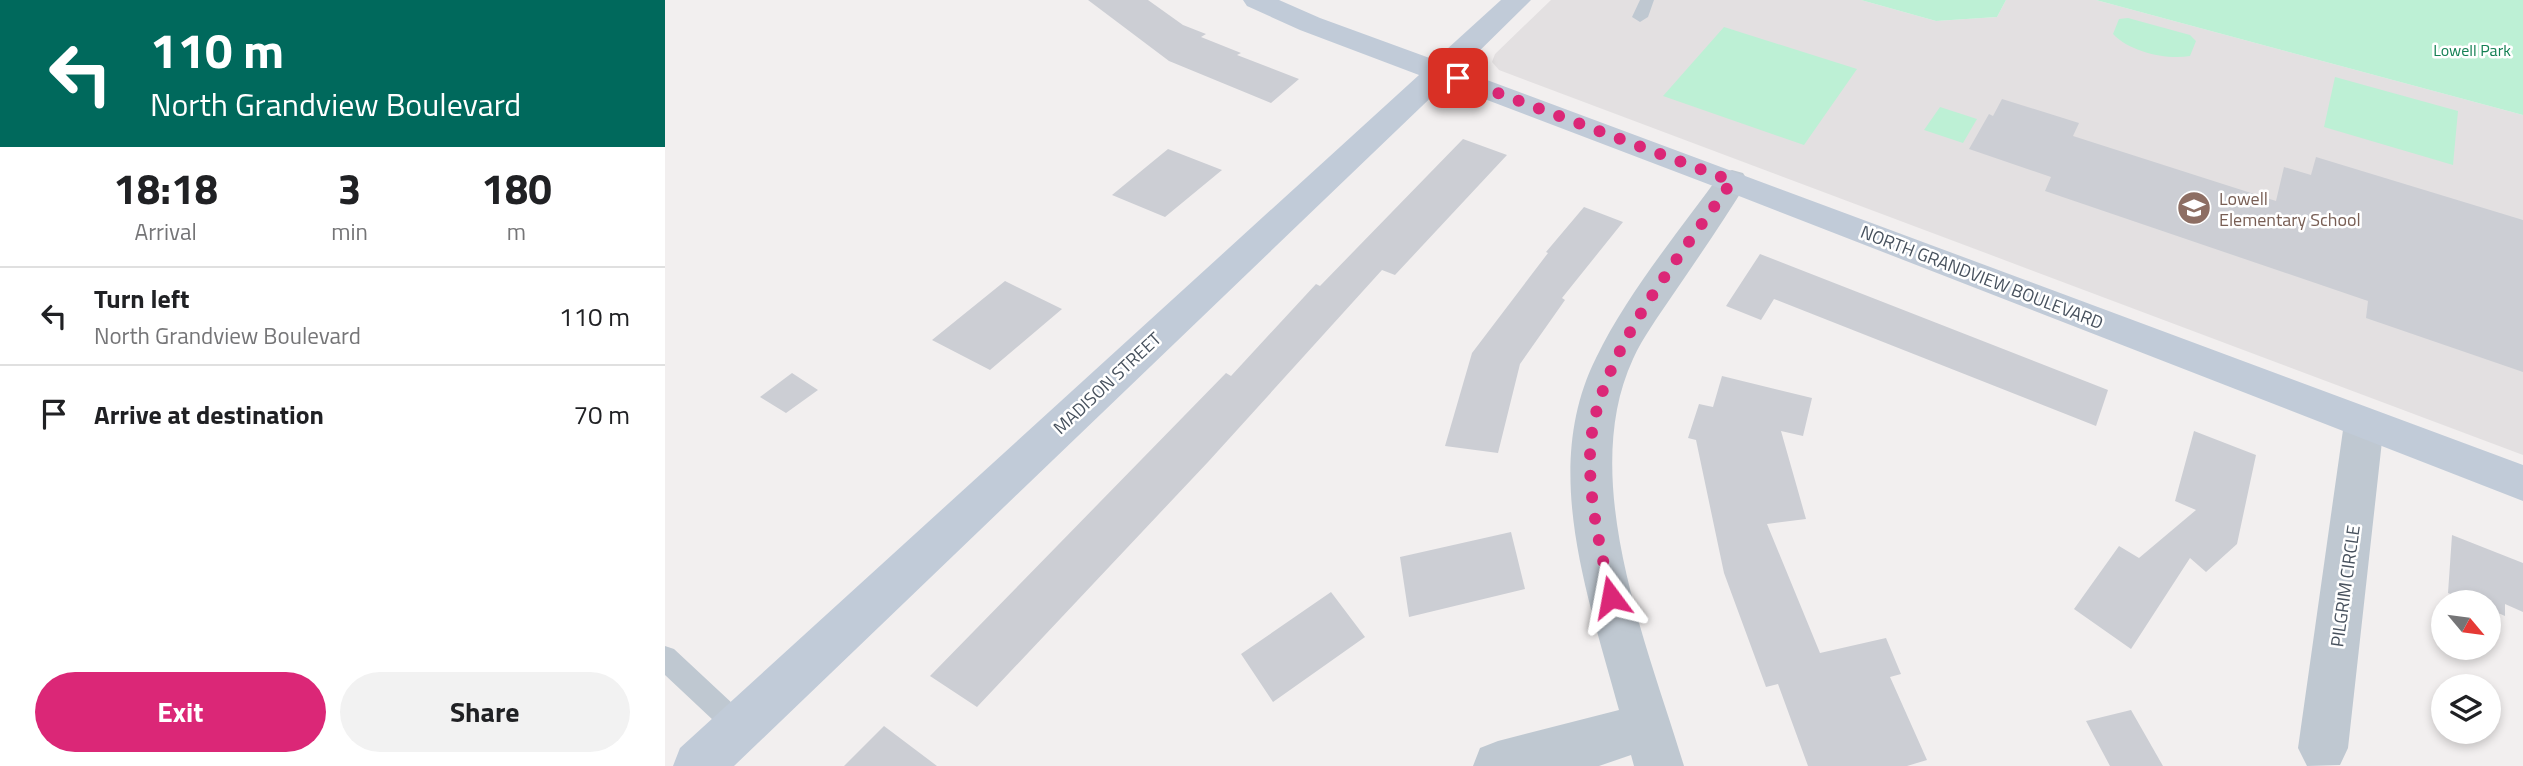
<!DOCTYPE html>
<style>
body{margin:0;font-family:"Titillium Web",sans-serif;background:#f2f2f2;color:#202124;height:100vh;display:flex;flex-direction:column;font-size:26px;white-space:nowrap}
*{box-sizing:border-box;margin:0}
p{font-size:23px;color:#757577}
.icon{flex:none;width:38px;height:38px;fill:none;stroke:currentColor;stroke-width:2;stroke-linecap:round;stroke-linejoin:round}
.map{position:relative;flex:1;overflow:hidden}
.side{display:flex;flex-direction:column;background:#fff;width:665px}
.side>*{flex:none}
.banner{background:#00695c;color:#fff;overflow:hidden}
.needle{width:46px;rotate:119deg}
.controls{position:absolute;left:1766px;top:590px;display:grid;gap:14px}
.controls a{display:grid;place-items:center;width:70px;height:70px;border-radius:50%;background:#fff;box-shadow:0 4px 10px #0003;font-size:35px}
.pin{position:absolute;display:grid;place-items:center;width:60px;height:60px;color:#fff;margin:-30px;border-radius:14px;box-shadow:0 4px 10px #0006}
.me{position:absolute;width:77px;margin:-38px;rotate:347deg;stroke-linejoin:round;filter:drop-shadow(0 0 5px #0008)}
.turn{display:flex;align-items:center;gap:24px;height:147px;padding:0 35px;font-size:32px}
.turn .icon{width:91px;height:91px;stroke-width:2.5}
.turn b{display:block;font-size:49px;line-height:60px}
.eta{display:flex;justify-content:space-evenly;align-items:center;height:119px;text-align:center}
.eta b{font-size:42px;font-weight:700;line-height:49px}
.action{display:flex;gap:14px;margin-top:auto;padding:14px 35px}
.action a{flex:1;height:80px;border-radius:42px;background:#db2777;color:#fff;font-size:28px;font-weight:700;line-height:80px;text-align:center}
.action a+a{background:#f2f2f2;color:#202124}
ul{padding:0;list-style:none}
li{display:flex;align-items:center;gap:21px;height:98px;padding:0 35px;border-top:2px solid #e0e0e0}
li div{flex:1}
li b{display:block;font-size:26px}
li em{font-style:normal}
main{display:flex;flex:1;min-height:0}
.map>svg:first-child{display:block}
</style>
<main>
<section class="side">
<div class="banner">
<div class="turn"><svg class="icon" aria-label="left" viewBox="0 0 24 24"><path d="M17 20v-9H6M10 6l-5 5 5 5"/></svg><div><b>110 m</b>North Grandview Boulevard</div></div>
</div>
<div class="eta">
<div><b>18:18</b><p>Arrival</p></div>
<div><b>3</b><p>min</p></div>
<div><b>180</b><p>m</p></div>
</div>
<ul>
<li><svg class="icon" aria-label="left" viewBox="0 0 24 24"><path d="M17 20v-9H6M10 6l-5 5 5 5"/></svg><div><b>Turn left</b><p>North Grandview Boulevard</p></div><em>110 m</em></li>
<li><svg class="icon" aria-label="arrive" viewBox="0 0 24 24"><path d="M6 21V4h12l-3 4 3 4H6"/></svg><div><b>Arrive at destination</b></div><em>70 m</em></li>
</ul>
<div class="action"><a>Exit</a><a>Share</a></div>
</section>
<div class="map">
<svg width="1858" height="766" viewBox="0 0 1858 766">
<rect width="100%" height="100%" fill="#f2efef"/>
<path fill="#e3e0e1" d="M886,0H1196L1271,21L1332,17L1341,0H1431L1858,115V455L834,70L827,62L830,54Z"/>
<path fill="#bdf0d5" d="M1196,0H1341L1332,17L1271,21Z
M1431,0H1858V115Z
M1463,18L1525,35L1531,41L1525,56C1501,60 1465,52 1448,34L1454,19Z
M1059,27L1192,69L1139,145L998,96Z
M1670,77L1793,111L1788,165L1659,127Z
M1275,107L1312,119L1298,143L1259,130Z"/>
<path fill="#ccced4" d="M423,0H483L518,25L541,34L536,37L576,53L572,55L634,79L606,103L504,61Z
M1337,99L1414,123L1408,136L1611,201L1619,167L1646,175L1651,157L1858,220V372L1701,318L1703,301L1380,191L1386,177L1304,149L1324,114L1328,116Z
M798,139L842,155L730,275L717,270L543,462L312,707L265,676L561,373L566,376L651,284L655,286Z
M503,149L557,170L500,217L447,195Z
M919,207L958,222L897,298L900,300L855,364L833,453L780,446L807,353L883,253L881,252Z
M1095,254L1443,390L1431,426L1109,299L1096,320L1061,306Z
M340,281L397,309L325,370L267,340Z
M127,373L153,390L121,413L95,397Z
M1057,376L1147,398L1138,436L1116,431L1141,519L1102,524L1155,653L1221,638L1236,674L1225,677L1262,760L1242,766H1143L1113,684L1101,687L1059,573L1031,440L1023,438L1034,404L1048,407Z
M1529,431L1591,455L1572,544L1541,572L1525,558L1466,649L1409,609L1454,546L1474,558L1531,510L1510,501Z
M846,532L860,589L744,617L735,557Z
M1787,535L1858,563V612L1840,604V616L1824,609V602H1806L1783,593Z
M666,592L700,637L608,702L576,654Z
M1466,710L1498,766H1445L1421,721Z
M219,726L272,766H179Z"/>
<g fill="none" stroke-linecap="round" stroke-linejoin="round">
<path fill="#bfc8d1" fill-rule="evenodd" d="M975,0H989L983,17L975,22L967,17Z
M0,646L9,649L83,718L87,727L83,736L74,740L65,736L0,675Z"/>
<path fill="#bfc8d1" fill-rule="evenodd" d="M1067,170L1078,173L1083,181C1059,220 1033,258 1007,296C993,317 978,337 968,359C912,480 983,646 1019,766H969L966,755L934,766H808L815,748L833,741L954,710C924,598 875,470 931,358C963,292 1013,233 1056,173Z
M1699,407L1713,412L1719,423L1683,748L1675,765L1642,766L1633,748L1679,423L1685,412Z"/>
<path fill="#c1cbd8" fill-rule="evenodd" d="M578,0H614L655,18L770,60L836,0H866L795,70L1858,465V501L1056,189L780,84L69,766H8L15,748L754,75L635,30L582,6Z"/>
</g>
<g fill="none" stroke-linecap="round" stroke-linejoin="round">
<path stroke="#db2777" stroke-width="12" stroke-dasharray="0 21.6" d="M793,78L1067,181C1015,258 927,360 925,455C924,504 936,550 946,597"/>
</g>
<defs>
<g id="school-disc" transform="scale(1.75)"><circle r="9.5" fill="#8d6e63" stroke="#fff"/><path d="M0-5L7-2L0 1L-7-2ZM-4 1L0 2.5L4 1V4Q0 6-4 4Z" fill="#fff"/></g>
</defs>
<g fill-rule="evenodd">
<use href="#school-disc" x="1529" y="208"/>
</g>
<g text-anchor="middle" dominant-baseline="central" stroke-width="5" stroke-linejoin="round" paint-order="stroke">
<g font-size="16" fill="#158154" stroke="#fff">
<text x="1807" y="50">Lowell Park</text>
</g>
<g font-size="18" fill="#785e54" stroke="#fff" text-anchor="start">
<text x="1554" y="198">Lowell<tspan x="1554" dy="21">Elementary School</tspan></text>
</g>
<g font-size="18" fill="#47515d" stroke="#fff">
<text transform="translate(1317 277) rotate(21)">NORTH GRANDVIEW BOULEVARD</text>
<text transform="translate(442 383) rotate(-43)">MADISON STREET</text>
<text transform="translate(1680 586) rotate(-82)">PILGRIM CIRCLE</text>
</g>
</g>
</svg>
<div class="controls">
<a><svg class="needle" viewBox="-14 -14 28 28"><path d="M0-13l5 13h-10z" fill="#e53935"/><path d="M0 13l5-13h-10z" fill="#757577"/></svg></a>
<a><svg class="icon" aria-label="layers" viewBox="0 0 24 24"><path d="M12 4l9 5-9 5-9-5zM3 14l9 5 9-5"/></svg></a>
</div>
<div class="pin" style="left:793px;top:78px;background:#d93025"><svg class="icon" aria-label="arrive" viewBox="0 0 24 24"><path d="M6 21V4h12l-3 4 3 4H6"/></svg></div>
<svg class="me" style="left:946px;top:597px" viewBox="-20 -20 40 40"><path d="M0-17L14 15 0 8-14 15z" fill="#db2777" stroke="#fff" stroke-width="4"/></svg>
</div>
</main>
